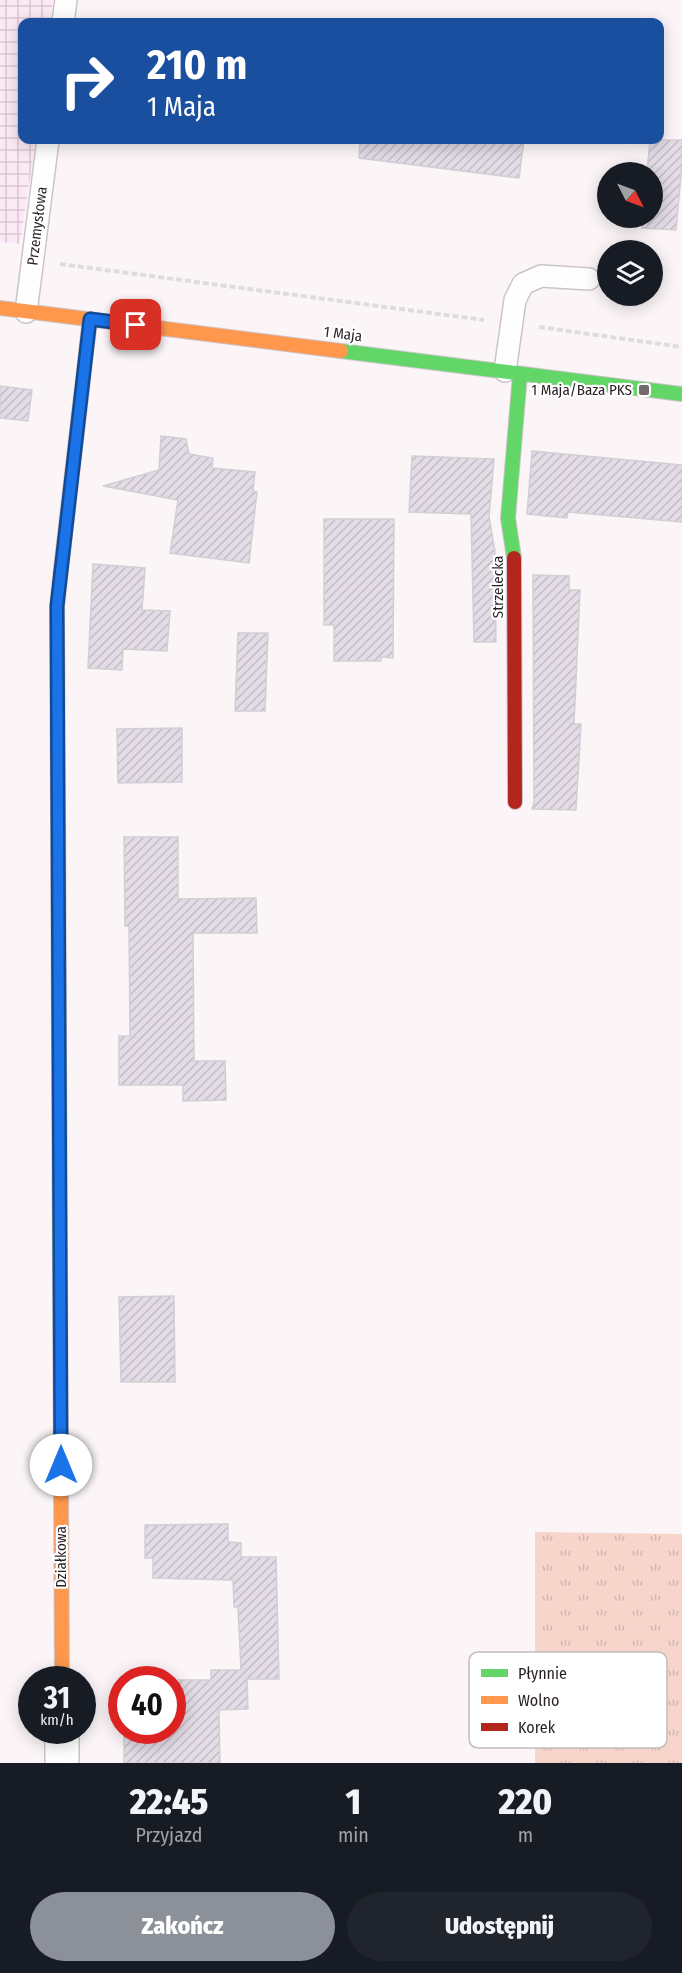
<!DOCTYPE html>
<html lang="pl">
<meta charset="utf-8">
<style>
body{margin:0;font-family:"Fira Sans Condensed",sans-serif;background:#20242c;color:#f1f3f6;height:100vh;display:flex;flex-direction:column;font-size:22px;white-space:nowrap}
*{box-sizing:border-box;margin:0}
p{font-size:20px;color:#9ea1a6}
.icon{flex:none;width:33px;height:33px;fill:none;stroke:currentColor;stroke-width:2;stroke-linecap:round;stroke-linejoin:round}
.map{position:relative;height:1763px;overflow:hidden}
.details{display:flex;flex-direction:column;background:#171b24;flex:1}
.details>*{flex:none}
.guide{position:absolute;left:18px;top:18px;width:646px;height:126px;border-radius:12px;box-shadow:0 3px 15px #0003;background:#1a4fa0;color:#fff;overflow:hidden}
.needle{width:39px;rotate:132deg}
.buttons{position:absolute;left:597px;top:162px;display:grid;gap:12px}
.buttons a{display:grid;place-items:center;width:66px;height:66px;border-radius:50%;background:#171b24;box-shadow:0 3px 15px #0003;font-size:30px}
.speed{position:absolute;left:18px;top:1666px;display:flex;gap:12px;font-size:30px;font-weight:700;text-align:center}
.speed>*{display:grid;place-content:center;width:78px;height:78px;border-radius:50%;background:#171b24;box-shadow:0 3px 15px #0003;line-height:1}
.speed small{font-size:15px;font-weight:400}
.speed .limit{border:9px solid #d22;background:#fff;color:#111}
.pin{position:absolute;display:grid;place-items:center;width:51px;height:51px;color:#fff;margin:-26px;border-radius:12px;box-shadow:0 3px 9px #0006}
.me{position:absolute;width:66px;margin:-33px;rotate:0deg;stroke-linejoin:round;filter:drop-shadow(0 0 4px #0008)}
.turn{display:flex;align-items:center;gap:21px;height:126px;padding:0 30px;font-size:27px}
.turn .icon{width:78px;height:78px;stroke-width:2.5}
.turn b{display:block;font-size:42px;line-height:51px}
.eta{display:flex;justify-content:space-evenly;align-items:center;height:102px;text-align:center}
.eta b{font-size:36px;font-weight:800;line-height:42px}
.action{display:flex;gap:12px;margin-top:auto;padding:12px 30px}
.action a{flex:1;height:69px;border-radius:36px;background:#8c9099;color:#fff;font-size:24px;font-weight:800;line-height:69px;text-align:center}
.action a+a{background:#20242c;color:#f1f3f6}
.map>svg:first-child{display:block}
</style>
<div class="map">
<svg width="682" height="1763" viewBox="0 0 682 1763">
<defs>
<pattern id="industrial-grid" width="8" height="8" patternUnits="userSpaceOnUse" patternTransform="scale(1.5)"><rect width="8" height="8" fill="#fce9f5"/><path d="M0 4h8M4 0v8" fill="none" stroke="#d8c7d2"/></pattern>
<pattern id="grass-tufts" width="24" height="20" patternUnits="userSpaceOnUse" patternTransform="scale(1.5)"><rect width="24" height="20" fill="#f7d5ca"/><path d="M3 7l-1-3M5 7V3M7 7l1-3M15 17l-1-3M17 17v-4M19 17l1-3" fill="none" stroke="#d4b6ad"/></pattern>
<pattern id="building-hatch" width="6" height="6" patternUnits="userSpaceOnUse" patternTransform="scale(1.5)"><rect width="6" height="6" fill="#e3dce6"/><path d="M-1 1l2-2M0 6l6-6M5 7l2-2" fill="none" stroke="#c3bcc5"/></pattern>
</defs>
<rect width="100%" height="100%" fill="#fbf5f8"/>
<path fill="url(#industrial-grid)" d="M0,0H53L50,22H22V140H36L20,244L0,242Z"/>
<path fill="url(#grass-tufts)" d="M535,1532L682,1534V1763H535Z"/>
<path fill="url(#building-hatch)" stroke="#d3ced3" stroke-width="1.5" d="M360,140H524L519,178L359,158Z
M650,140H682V164L676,230L642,228L643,218H652V172H647Z
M0,386L32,390L28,421L0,418Z
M161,436L186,439L189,454L213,458L212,468L255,472L253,491L257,492L249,563L170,553L178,500L103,486L159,470Z
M532,451L682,465V522L568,512L567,518L527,514Z
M412,456L494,459L489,517L495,551L496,642H474L471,514L409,512Z
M324,519H394L393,658L381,657V661H334V625H324Z
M93,564L145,568L142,610L170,611L167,651L123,649L122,670L88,668Z
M533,575L569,576V590H580L574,724H581L576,810L532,809L534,802Z
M238,633H268L265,711H235Z
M182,728V782L118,783L117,729Z
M124,837H178V899L256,898L257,933H193L194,1061H225L226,1100L183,1101V1085H119V1036H130L129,926H125Z
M174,1296L175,1382H121L119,1297Z
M228,1524V1542L241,1543V1557H276L279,1679H247L248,1709L219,1710L220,1763H124V1731H172V1680H211V1670H241L238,1607H234L233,1580L153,1578V1558H145V1525Z"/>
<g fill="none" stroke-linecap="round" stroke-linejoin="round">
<g stroke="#cbc5c9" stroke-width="24">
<path id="lane" d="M63,22L66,0
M26,312L48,140
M505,371L515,300L523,284L541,276L589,279"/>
</g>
<g stroke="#cbc5c9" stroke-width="36">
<path id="street" d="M62,1731V1763"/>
</g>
<g stroke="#cbc5c9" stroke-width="16">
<path id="fast" d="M341,351L682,394
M514,558L508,518L520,374
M58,807L60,1285"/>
</g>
<g stroke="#cbc5c9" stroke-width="16">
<path id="slow" d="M0,308L341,351
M61,569L90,319
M60,1285L62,1680"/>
</g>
<g stroke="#cbc5c9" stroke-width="16">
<path id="jam" d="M514,558L515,802
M58,807L57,606L61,569"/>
</g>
<path stroke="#dedcdd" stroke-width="4" stroke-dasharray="6 3" stroke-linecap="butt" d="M60,264L484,320
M539,327L682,347"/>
<use href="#lane" stroke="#fefefe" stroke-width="21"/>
<use href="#street" stroke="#fefefe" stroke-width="33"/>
<use href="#fast" stroke="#63d668" stroke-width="14"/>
<use href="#slow" stroke="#ff974d" stroke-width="14"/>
<use href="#jam" stroke="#b3261e" stroke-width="14"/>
</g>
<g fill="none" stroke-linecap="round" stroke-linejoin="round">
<g stroke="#114b97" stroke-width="15">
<path id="route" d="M61,1465L57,606L90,319L136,325"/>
</g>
<use href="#route" stroke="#1a73e8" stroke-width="10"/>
</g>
<rect fill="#716a6e" stroke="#fff" stroke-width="2" x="638" y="384" width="12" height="12" rx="3"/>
<g text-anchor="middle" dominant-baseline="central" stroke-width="4.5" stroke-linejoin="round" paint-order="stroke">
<g font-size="15" fill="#271f24" stroke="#fff">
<text transform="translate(37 226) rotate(-83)">Przemysłowa</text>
<text transform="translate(343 334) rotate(7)">1 Maja</text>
<text transform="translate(498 587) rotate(-90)">Strzelecka</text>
<text transform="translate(61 1557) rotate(-90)">Działkowa</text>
</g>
<g font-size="15" fill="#271f24" stroke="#fff" text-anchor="end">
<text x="632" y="390">1 Maja/Baza PKS</text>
</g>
</g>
<rect x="469" y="1652" width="198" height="96" rx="9" fill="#fff" stroke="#bebcbd" stroke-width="1.5"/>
<rect x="481" y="1669" width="27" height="8" fill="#63d668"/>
<rect x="481" y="1696" width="27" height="8" fill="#ff974d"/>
<rect x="481" y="1723" width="27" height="8" fill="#b3261e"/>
<g font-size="16" fill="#271f24">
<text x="518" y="1679">Płynnie</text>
<text x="518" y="1706">Wolno</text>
<text x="518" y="1733">Korek</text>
</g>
</svg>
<div class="buttons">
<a><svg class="needle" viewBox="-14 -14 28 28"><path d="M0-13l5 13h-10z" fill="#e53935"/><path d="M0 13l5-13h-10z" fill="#9ea1a6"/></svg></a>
<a><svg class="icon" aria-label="layers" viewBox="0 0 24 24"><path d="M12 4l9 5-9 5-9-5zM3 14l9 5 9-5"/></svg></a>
</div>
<div class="speed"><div>31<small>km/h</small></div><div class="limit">40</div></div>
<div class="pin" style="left:136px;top:325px;background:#d93025"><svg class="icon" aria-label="arrive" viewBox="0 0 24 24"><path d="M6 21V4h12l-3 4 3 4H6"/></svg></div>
<svg class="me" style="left:61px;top:1465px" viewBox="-20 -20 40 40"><circle r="19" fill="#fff"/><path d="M0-13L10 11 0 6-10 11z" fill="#1a73e8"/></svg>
<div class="guide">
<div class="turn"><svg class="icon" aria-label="right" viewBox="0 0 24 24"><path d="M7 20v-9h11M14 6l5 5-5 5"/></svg><div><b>210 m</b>1 Maja</div></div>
</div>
</div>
<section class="details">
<div class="eta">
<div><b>22:45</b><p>Przyjazd</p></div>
<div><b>1</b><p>min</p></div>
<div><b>220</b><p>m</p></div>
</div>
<div class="action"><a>Zakończ</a><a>Udostępnij</a></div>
</section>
